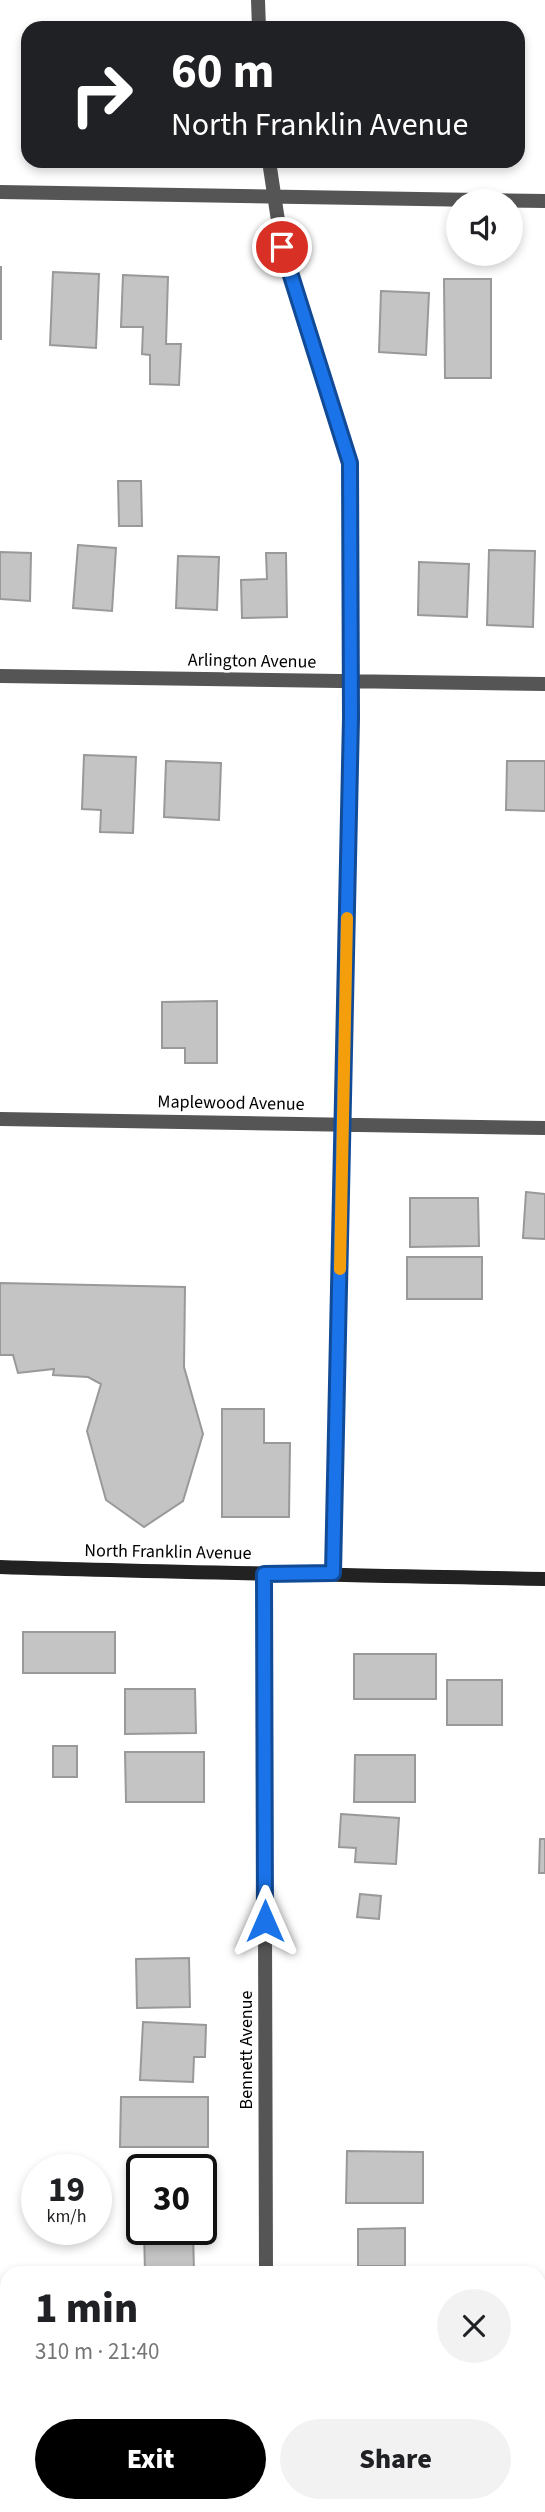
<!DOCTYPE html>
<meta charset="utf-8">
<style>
body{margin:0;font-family:"Source Sans 3",sans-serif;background:#f2f2f2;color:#202124;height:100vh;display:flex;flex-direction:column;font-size:26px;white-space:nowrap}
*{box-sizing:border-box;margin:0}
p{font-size:23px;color:#757577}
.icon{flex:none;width:38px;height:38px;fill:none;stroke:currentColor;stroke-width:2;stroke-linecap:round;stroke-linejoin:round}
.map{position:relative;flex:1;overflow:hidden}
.sheet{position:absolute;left:0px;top:2266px;width:546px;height:247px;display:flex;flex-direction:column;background:#fff;border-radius:21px 21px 0 0;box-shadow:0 4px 10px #0003}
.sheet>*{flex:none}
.top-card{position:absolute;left:21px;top:21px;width:504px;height:147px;border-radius:21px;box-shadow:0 4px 10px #0003;background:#202124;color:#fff;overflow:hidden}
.tools{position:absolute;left:446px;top:189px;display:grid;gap:14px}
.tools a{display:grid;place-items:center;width:77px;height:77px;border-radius:50%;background:#fff;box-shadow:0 4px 10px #0003;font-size:35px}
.speed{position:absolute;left:21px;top:2154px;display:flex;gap:14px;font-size:35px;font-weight:700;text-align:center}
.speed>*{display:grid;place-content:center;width:91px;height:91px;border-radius:50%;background:#fff;box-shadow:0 4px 10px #0003;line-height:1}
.speed small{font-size:18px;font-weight:400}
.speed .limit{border:4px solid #111;border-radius:10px;background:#fff;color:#111}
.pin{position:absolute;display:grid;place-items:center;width:60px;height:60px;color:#fff;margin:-30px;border:4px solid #fff;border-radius:50%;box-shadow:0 2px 7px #0007}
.me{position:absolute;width:77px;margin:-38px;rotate:0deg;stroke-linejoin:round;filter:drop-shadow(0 0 5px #0008)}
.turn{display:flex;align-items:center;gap:24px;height:147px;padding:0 35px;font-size:32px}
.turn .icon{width:91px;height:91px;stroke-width:2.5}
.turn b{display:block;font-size:49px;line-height:60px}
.round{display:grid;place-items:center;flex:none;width:74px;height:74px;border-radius:37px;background:#f2f2f2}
.summary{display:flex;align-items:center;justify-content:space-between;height:119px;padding:0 35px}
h1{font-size:42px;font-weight:800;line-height:52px}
.cta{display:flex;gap:14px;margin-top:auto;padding:14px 35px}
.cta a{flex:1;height:80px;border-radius:42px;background:#000;color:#fff;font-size:28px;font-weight:800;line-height:80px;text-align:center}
.cta a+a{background:#f2f2f2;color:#202124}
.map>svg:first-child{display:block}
</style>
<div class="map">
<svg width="545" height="2512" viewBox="0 0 545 2512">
<rect width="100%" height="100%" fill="#fff"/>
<path fill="#c4c4c4" stroke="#999" stroke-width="2" d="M0,267H1V339H0Z
M53,272L99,274L96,348L50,345Z
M123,275L168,277L166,344H181L179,385L150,384V355L142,354L143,327H121Z
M444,279H491V378H445Z
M381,291L429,293L426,355L379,352Z
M118,481H141L142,526H119Z
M78,545L116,548L112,611L73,608Z
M489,550L535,551L533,627L487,625Z
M0,552L31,553L30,601L0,599Z
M266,553H286L287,617L242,618L241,580L267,579Z
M178,556L219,557L217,610L176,608Z
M419,562L469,564L467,617L418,615Z
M84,755L136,757L133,833L100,832L101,810L82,809Z
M166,761L221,763L219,820L164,817Z
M507,761H545V811L506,810Z
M217,1001V1063H185V1048H162V1002Z
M526,1192L545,1194V1239L523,1238Z
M410,1198H478L479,1246L410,1247Z
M407,1257H482V1299H407Z
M0,1283L185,1287L184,1367L203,1434L183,1501L144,1527L106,1500L87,1431L101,1384L88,1377L53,1375L54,1369L18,1373L13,1355H0Z
M222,1409H264V1443H290L289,1517H222Z
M23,1632H115V1673H23Z
M354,1654H436V1699H354Z
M447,1680H502V1725H447Z
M125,1689H195L196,1733L125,1734Z
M53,1746H77V1777H53Z
M125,1752H204V1802H126Z
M355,1755H415V1802H354Z
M341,1814L399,1818L396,1864L355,1862L356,1848L339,1847Z
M540,1839H545V1873H539Z
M360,1894L381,1896L379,1919L357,1917Z
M189,1958L190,2007L137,2008L136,1959Z
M143,2022L206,2025L205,2057H194L193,2082L140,2080Z
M121,2097H208V2147H120Z
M347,2151L423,2152V2203H346Z
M405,2228V2266H358V2229Z
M144,2230H193L194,2273H145Z
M125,2506H202V2512H125Z"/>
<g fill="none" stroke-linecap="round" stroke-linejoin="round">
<path stroke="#555" stroke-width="14" d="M258,0L259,28
M269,161L282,247L350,463L352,682L333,1573
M0,192L545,201
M0,676L545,684
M0,1119L545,1128
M264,1574L266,2273
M267,2506V2512"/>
<path stroke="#222" stroke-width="14" d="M0,1567C182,1573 363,1575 545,1579"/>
</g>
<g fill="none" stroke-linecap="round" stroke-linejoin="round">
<g stroke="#114b97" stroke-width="18">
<path id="route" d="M265,1921L264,1574L333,1573L351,718L350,463L282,247"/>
</g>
<use href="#route" stroke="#1a73e8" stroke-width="12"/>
<path stroke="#f59e0b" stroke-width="12" d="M340,1269L347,918"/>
</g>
<g text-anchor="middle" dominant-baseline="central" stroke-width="5" stroke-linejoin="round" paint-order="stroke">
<g font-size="18" fill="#000" stroke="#fff">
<text transform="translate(252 661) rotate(1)">Arlington Avenue</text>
<text transform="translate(231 1103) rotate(1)">Maplewood Avenue</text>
<text transform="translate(168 1552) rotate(1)">North Franklin Avenue</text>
<text transform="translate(246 2050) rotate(-90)">Bennett Avenue</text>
</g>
</g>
</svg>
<div class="tools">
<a><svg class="icon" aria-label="sound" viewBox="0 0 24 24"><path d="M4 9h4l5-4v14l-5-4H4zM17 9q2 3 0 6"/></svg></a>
</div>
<div class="speed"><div>19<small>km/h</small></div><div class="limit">30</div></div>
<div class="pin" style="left:282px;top:247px;background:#d93025"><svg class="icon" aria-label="arrive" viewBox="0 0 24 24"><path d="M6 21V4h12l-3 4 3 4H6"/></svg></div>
<svg class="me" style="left:265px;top:1921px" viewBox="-20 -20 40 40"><path d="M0-17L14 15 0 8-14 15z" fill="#1a73e8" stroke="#fff" stroke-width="4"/></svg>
<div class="top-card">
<div class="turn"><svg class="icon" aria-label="right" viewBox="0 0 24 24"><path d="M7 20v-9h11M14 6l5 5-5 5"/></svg><div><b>60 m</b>North Franklin Avenue</div></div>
</div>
<section class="sheet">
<div class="summary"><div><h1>1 min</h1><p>310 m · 21:40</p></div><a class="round"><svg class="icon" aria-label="close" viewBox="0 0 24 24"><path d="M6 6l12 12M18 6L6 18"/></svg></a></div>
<div class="cta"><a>Exit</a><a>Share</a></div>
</section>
</div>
